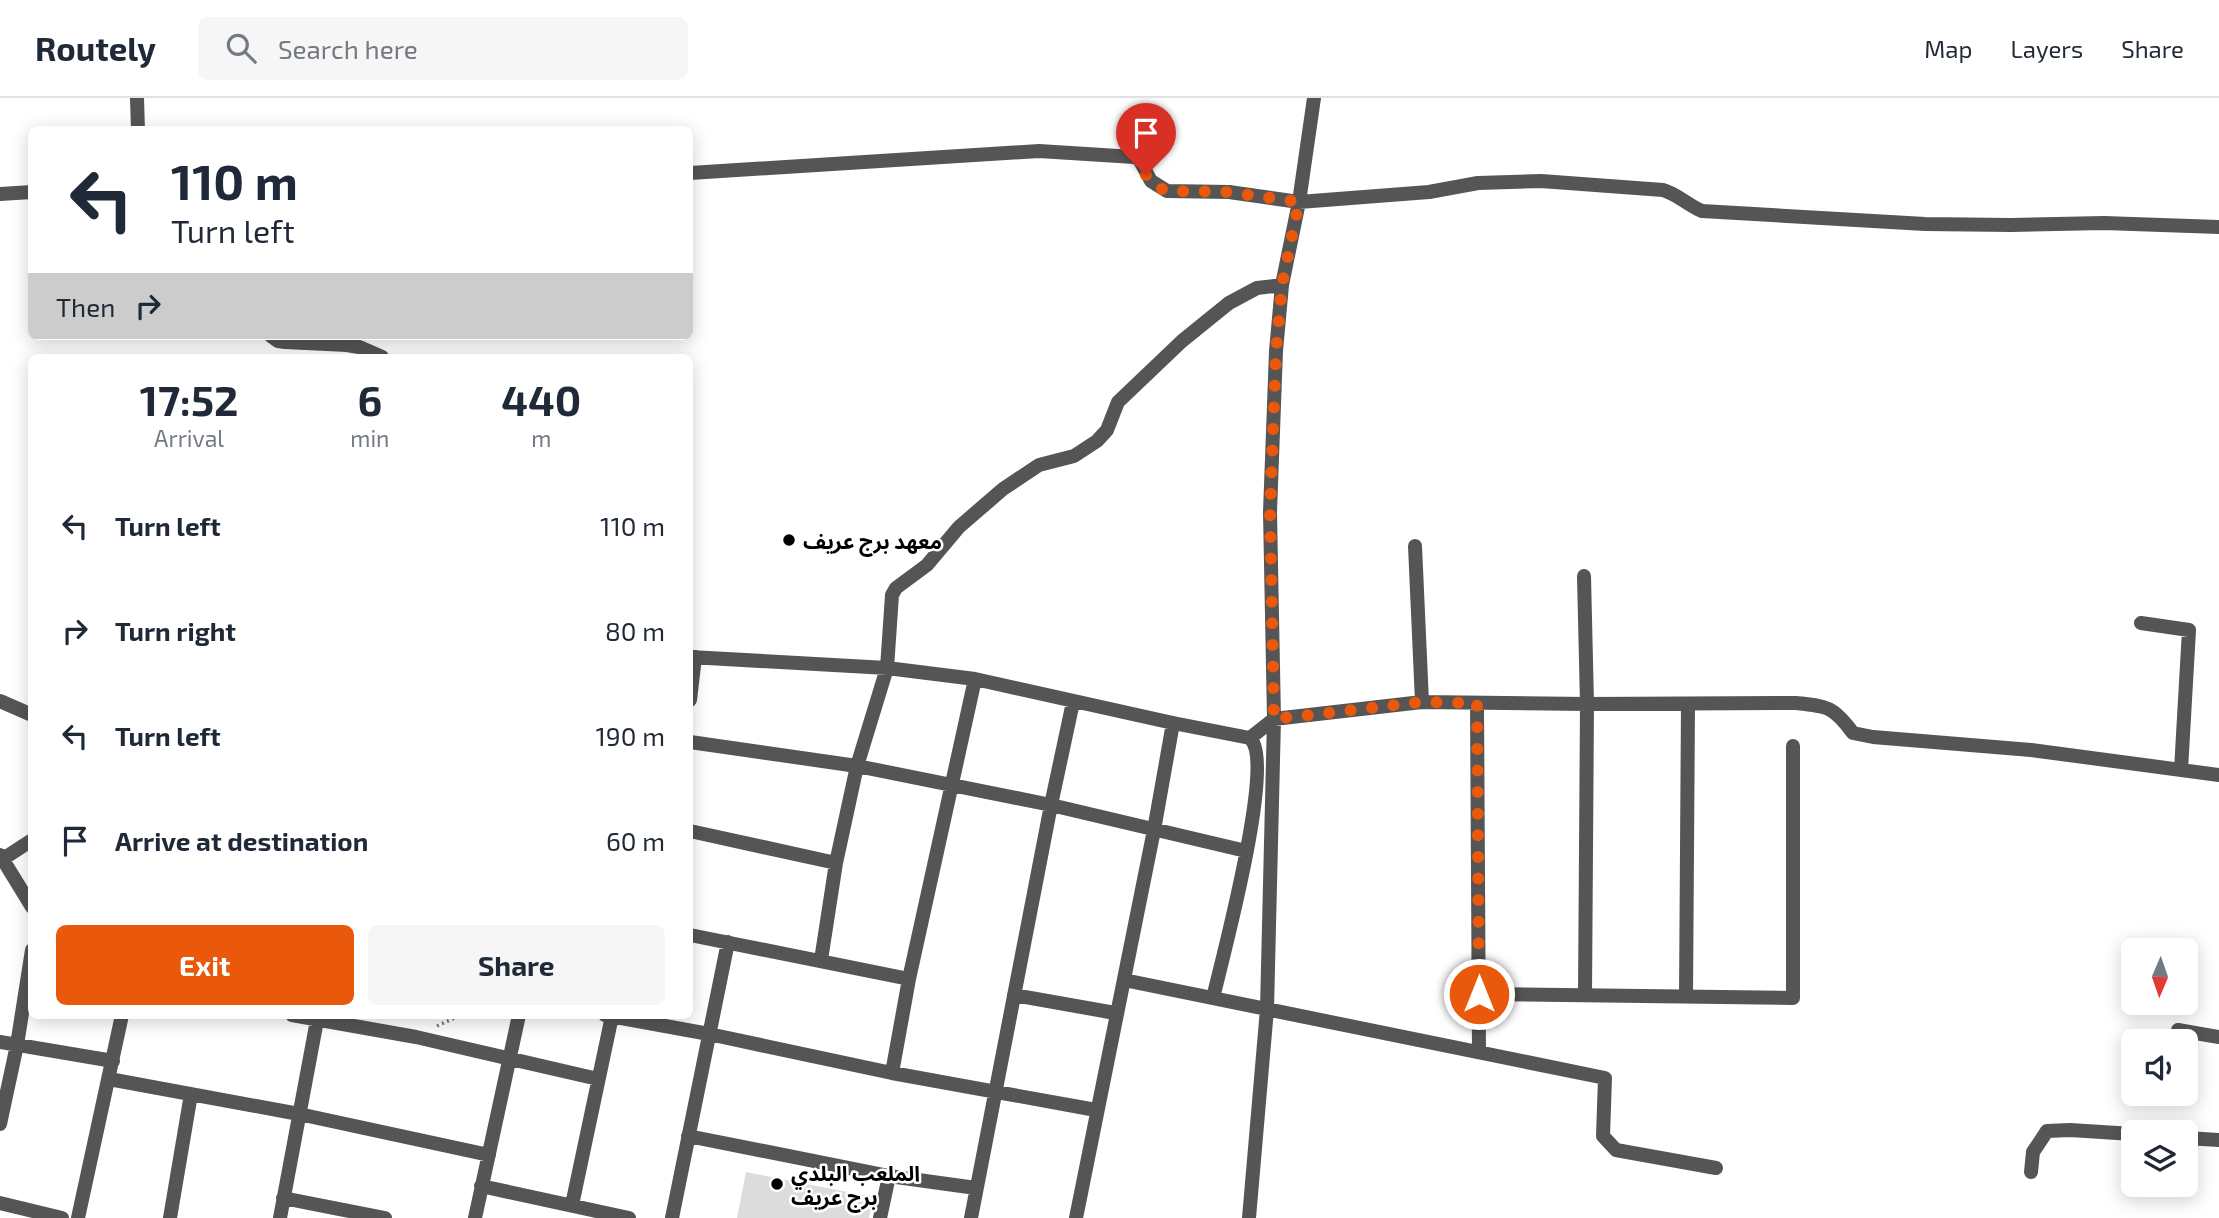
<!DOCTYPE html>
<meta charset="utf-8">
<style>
body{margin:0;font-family:"Exo 2","Noto Sans Arabic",sans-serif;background:#f6f6f7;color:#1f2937;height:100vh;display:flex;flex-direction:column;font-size:26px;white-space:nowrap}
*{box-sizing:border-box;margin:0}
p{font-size:23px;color:#747a83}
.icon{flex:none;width:38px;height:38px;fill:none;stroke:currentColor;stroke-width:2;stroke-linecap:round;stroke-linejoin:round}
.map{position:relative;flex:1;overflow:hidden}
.panel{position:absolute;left:28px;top:256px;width:665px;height:665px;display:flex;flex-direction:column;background:#fff;border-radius:10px;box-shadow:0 4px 18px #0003}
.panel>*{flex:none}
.guide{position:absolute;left:28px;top:28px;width:665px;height:214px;border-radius:10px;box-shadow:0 4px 18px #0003;background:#fff;color:#1f2937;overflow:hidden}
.needle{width:46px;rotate:182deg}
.fabs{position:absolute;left:2121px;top:840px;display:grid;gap:14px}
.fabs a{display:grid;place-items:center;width:77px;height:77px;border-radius:10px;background:#fff;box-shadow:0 4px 18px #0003;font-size:35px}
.pin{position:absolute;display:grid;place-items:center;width:60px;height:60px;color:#fff;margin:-72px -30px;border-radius:50% 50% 50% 0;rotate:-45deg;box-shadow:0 0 7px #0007}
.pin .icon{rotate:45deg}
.me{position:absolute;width:77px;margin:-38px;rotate:0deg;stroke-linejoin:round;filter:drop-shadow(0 0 5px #0008)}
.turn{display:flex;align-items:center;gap:24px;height:147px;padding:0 28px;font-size:32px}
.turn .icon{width:91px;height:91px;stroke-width:2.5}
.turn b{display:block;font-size:49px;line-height:60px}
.then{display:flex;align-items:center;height:66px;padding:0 28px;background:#0003;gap:14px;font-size:26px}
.eta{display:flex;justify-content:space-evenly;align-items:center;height:119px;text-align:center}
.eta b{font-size:42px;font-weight:700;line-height:49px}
.cta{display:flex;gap:14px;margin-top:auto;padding:14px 28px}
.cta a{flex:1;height:80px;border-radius:10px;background:#ea580c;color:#fff;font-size:28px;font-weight:700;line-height:80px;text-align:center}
.cta a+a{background:#f6f6f7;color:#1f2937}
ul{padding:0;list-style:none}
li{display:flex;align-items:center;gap:21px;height:105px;padding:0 28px}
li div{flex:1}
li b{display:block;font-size:26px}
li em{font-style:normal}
header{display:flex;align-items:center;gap:42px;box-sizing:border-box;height:98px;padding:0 35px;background:#fff;border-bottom:2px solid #e0e1e3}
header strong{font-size:33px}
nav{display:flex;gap:38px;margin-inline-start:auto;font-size:24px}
.search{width:490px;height:63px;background:#f6f6f7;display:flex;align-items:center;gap:18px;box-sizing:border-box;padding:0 24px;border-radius:10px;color:#747a83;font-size:26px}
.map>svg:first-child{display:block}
</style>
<header>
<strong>Routely</strong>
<div class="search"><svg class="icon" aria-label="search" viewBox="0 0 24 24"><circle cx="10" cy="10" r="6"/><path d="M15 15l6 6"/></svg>Search here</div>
<nav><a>Map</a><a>Layers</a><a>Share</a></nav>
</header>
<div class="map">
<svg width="2219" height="1120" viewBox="0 0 2219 1120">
<rect width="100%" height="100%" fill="#fff"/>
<path fill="#dcdcdc" d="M746,1074L873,1099L869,1120H737Z"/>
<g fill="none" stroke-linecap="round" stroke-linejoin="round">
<path stroke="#777" stroke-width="3.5" stroke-dasharray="2 3.5" stroke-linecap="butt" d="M437,928L461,917"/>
<path stroke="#555" stroke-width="14" d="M137,0L138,32
M690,75L1039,53L1134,59L1139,61L1151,83L1167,93L1229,94L1299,104L1429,94L1478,85L1541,83L1663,92C1677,96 1688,107 1702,113L1925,126L2011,127L2104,125L2219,129
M0,96L32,94
M271,238L278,243L285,244L347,247L359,249L382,259
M1415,448L1422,604
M1584,478L1587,606L1585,897
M2141,525L2189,532L2181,672
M690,559L887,570L975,581L1173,625L1250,640C1276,664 1222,861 1213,900
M690,602L695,559
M0,603L32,617
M1477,605L1479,954
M1250,640L1274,621L1422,604L1587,606L1796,605C1827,608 1833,608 1853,635L1873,639L2031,652L2219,677
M690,644L857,668L1051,707L1246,753
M690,733L836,765
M0,757L32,809
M3,761L32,742
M690,837L909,881
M821,862L836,765L857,668L887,570L892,497L896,490L927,467L959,429L1003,391L1039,367L1074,358L1097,343L1107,332L1118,304L1182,243L1229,205L1257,190L1282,187
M1124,882L1605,980L1603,1038L1616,1052L1716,1070
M1479,896L1793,900V648
M1014,897L1115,915
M1686,899L1688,606
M292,917L416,939L598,981
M605,917L709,936L892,975L1096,1012
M2178,932L2219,939
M0,944L113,963
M892,975L909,881L975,581
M109,981L299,1016L489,1057
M0,1026L17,947L32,852
M688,1038L889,1078L976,1090
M2186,1040L2219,1042
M2031,1074L2033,1054L2047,1033L2070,1032L2133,1036
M481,1088L629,1120
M283,1100L385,1120
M0,1105L62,1120
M572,1107L612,918
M78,1120L122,917
M170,1120L191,996
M280,1120L318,917
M475,1120L519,917
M672,1120L728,844
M880,1120L889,1078
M971,1120L1051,707L1073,604
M1076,1120L1154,732L1173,625
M1249,1120L1267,911L1274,621L1270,414L1276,253L1282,187L1299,104L1314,0"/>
</g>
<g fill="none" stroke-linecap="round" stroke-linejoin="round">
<path stroke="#ea580c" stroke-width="12" stroke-dasharray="0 21.6" d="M1146,77L1157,89L1167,93L1229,94L1299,104L1282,187L1276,253L1270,414L1274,621L1422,604L1477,605L1479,896"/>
</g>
<g fill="#000" stroke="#fff" stroke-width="2.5">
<circle cx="789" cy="442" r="7"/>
<circle cx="777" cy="1086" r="7"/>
</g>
<g text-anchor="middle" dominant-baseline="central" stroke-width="5" stroke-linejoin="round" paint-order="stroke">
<g font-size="21" font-weight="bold" fill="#000" stroke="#fff" text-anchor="start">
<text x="803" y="442">معهد برج عريف</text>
<text x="791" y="1074">الملعب البلدي<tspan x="791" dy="24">برج عريف</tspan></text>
</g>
</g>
</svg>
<div class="fabs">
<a><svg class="needle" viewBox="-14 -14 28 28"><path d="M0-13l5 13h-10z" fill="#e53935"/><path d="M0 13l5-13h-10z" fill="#747a83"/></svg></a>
<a><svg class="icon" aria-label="sound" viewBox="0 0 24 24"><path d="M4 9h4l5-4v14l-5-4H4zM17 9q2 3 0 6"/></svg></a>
<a><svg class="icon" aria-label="layers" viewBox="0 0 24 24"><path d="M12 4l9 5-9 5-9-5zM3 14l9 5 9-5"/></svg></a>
</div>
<div class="pin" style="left:1146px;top:77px;background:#d93025"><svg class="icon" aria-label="arrive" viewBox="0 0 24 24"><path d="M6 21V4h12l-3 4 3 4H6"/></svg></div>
<svg class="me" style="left:1479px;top:896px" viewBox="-20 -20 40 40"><circle r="17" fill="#ea580c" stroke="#fff" stroke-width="3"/><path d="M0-11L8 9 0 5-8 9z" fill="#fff"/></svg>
<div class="guide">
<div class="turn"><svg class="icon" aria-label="left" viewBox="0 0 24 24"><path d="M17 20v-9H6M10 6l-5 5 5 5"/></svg><div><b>110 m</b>Turn left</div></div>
<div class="then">Then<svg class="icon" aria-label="right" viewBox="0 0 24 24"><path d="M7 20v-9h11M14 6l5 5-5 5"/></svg></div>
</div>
<section class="panel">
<div class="eta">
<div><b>17:52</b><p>Arrival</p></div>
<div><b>6</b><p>min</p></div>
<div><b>440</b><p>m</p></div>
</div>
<ul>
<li><svg class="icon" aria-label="left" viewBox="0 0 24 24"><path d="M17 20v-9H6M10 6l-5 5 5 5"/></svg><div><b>Turn left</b></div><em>110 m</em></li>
<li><svg class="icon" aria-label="right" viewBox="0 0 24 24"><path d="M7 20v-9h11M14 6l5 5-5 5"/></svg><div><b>Turn right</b></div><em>80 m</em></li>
<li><svg class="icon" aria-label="left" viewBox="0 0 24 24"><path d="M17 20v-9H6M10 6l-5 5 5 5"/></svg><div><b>Turn left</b></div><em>190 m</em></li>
<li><svg class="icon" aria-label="arrive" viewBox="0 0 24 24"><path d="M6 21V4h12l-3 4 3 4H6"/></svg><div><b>Arrive at destination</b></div><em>60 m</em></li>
</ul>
<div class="cta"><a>Exit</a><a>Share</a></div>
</section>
</div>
